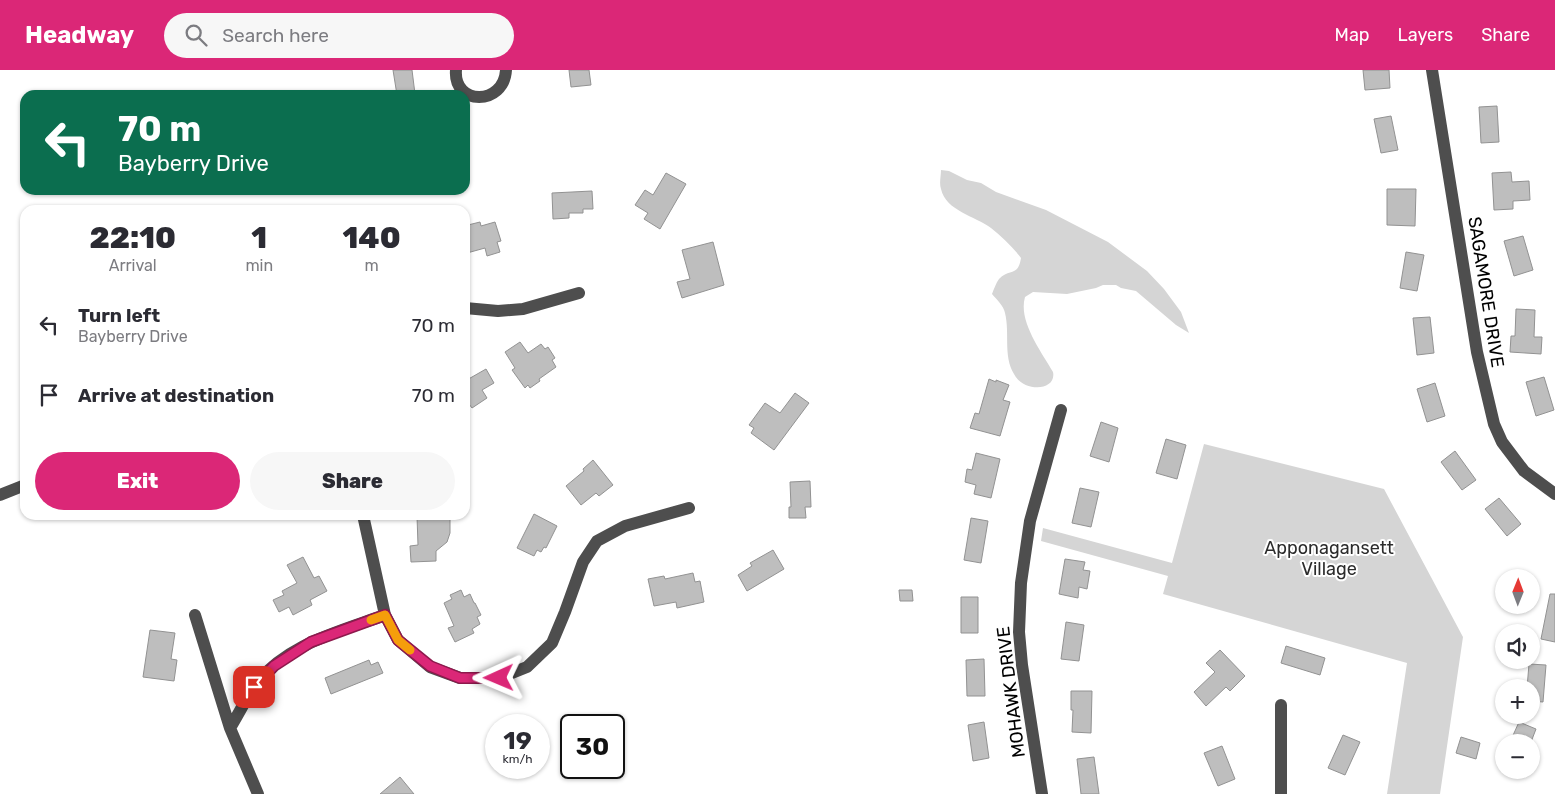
<!DOCTYPE html>
<meta charset="utf-8">
<style>
body{margin:0;font-family:Rubik,sans-serif;background:#f7f7f7;color:#2b2b33;height:100vh;display:flex;flex-direction:column;font-size:19px;white-space:nowrap}
*{box-sizing:border-box;margin:0}
p{font-size:16px;color:#7c7c81}
.icon{flex:none;width:28px;height:28px;fill:none;stroke:currentColor;stroke-width:2;stroke-linecap:round;stroke-linejoin:round}
.map{position:relative;flex:1;overflow:hidden}
.details{position:absolute;left:20px;top:135px;width:450px;height:315px;display:flex;flex-direction:column;background:#fff;border-radius:15px;box-shadow:0 1px 4px #0004}
.details>*{flex:none}
.guide{position:absolute;left:20px;top:20px;width:450px;height:105px;border-radius:15px;box-shadow:0 1px 4px #0004;background:#0b6e4f;color:#fff;overflow:hidden}
.needle{width:32px;rotate:1deg}
.buttons{position:absolute;left:1495px;top:499px;display:grid;gap:10px}
.buttons a{display:grid;place-items:center;width:45px;height:45px;border-radius:50%;background:#fff;box-shadow:0 1px 4px #0004;font-size:25px}
.speed{position:absolute;left:485px;top:644px;display:flex;gap:10px;font-size:25px;font-weight:700;text-align:center}
.speed>*{display:grid;place-content:center;width:65px;height:65px;border-radius:50%;background:#fff;box-shadow:0 1px 4px #0004;line-height:1}
.speed small{font-size:12px;font-weight:400}
.speed .limit{border:2px solid #111;border-radius:8px;background:#fff;color:#111}
.pin{position:absolute;display:grid;place-items:center;width:42px;height:42px;color:#fff;margin:-21px;border-radius:10px;box-shadow:0 2px 8px #0006}
.me{position:absolute;width:55px;margin:-28px;rotate:269deg;stroke-linejoin:round;filter:drop-shadow(0 0 4px #0008)}
.turn{display:flex;align-items:center;gap:18px;height:105px;padding:0 15px;font-size:22px}
.turn .icon{width:65px;height:65px;stroke-width:2.5}
.turn b{display:block;font-size:35px;line-height:42px}
.eta{display:flex;justify-content:space-evenly;align-items:center;height:85px;text-align:center}
.eta b{font-size:30px;font-weight:800;line-height:35px}
.action{display:flex;gap:10px;margin-top:auto;padding:10px 15px}
.action a{flex:1;height:58px;border-radius:30px;background:#db2777;color:#fff;font-size:20px;font-weight:800;line-height:58px;text-align:center}
.action a+a{background:#f7f7f7;color:#2b2b33}
ul{padding:0;list-style:none}
li{display:flex;align-items:center;gap:15px;height:70px;padding:0 15px}
li div{flex:1}
li b{display:block;font-size:19px}
li em{font-style:normal}
header{display:flex;align-items:center;gap:30px;box-sizing:border-box;height:70px;padding:0 25px;background:#db2777;color:#fff}
header strong{font-size:24px}
nav{display:flex;gap:28px;margin-inline-start:auto;font-size:18px}
.search{width:350px;height:45px;background:#f7f7f7;display:flex;align-items:center;gap:12px;box-sizing:border-box;padding:0 18px;border-radius:28px;color:#7c7c81;font-size:19px}
.map>svg:first-child{display:block}
</style>
<header>
<strong>Headway</strong>
<div class="search"><svg class="icon" aria-label="search" viewBox="0 0 24 24"><circle cx="10" cy="10" r="6"/><path d="M15 15l6 6"/></svg>Search here</div>
<nav><a>Map</a><a>Layers</a><a>Share</a></nav>
</header>
<div class="map">
<svg width="1555" height="724" viewBox="0 0 1555 724">
<rect width="100%" height="100%" fill="#fff"/>
<path fill="#d5d5d5" d="M941,100L949,101L967,110L981,113L996,122L1046,140L1108,172L1147,201L1164,219L1181,242L1189,263L1176,255L1136,221L1121,218L1116,215H1103L1096,218L1067,224L1033,222L1025,227C1018,251 1041,281 1053,302C1057,321 1024,323 1014,304C1003,286 1010,263 1005,243C1004,236 996,229 992,224C994,219 996,213 999,209C1010,198 1018,207 1021,188C1013,177 1002,167 991,158C975,146 946,141 941,119C939,113 941,106 941,100Z
M1204,374L1384,419L1463,567L1440,724H1387L1407,593L1163,524L1168,506L1041,471L1043,458L1172,493Z"/>
<path fill="#bebebe" stroke="#929292" d="M393,0H412L415,24L397,25Z
M569,0H589L591,15L571,17Z
M1363,0H1389L1390,18L1365,20Z
M1497,36L1499,72L1481,73L1479,37Z
M1391,46L1398,80L1381,83L1374,49Z
M1511,102L1512,112L1529,111L1530,130L1513,131V139L1494,140L1492,103Z
M666,103L686,114L660,159L644,149L648,143L635,135L645,120L653,125Z
M1387,119H1416L1415,156L1387,155Z
M592,121L593,139H583V143H569V148L553,149L552,123Z
M480,152L481,156L495,152L501,171L497,172L500,182L487,186L485,178L467,183L465,177V159L469,158L468,155Z
M1523,166L1533,200L1514,206L1504,171Z
M713,172L724,215L682,228L677,212L690,209L682,180Z
M1406,182L1424,185L1417,221L1400,218Z
M1516,239L1535,240L1534,267H1542L1541,284L1510,282L1511,266H1515Z
M1430,247L1434,283L1417,285L1413,248Z
M520,272L528,283L541,274L545,279L548,277L555,288L552,290L556,297L539,309L540,311L530,318L528,315L525,318L512,300L515,298L505,282Z
M486,299L494,313L482,320L487,328L472,338L469,334L465,337V311Z
M1544,307L1554,340L1536,346L1526,312Z
M989,309L996,312V310L1009,315L1003,330L1010,332L1000,366L970,358L975,343L979,344Z
M1435,313L1445,346L1427,352L1417,319Z
M795,323L809,333L774,380L751,363L754,358L749,355L765,333L780,343Z
M1101,352L1118,358L1109,392L1090,386Z
M1166,369L1186,375L1177,409L1156,403Z
M1455,381L1476,410L1462,420L1441,392Z
M976,383L1000,389L991,428L974,424L976,415L965,412L967,399L972,400Z
M593,390L613,415L599,426L596,423L581,435L566,416L584,401L583,399Z
M810,411L811,437H805L806,448H789V437H791L790,412Z
M1080,418L1099,422L1091,457L1072,453Z
M1499,428L1521,454L1507,466L1485,439Z
M534,444L557,456L546,478L544,477L541,482L537,480L534,486L517,478Z
M450,445V463L447,472L436,481V491L411,492L410,476L418,475L417,446Z
M971,448L988,451L981,493L964,490Z
M773,480L784,499L747,521L738,505L752,496L750,493Z
M303,487L314,508L319,506L327,521L310,530L312,535L293,545L289,537L279,542L273,530L284,525L282,521L297,513L287,495Z
M1065,489L1085,492L1083,500L1090,501L1087,519L1079,517L1078,528L1059,524Z
M693,503L695,512L700,511L704,532L677,538L676,532L654,536L648,509L664,506L665,509Z
M461,520L464,527L470,524L474,533H475L481,545L477,547L480,554L472,559L474,563L455,572L448,558L454,556L444,533L452,529L450,525Z
M899,520H912L913,531H900Z
M1550,524H1555V572L1541,569Z
M961,527H978V563H961Z
M1066,552L1084,555L1079,591L1061,589Z
M150,560L175,563L171,589L177,590L174,611L143,607Z
M1286,576L1325,588L1320,605L1281,593Z
M1220,580L1245,606L1230,621L1226,617L1206,636L1194,622L1215,602L1206,593Z
M984,589L985,626H967L966,590Z
M369,590L371,595L378,592L383,603L331,624L325,608Z
M1529,594L1546,595L1543,632L1531,631V618H1527Z
M1071,621H1092L1091,663L1072,662L1073,640H1071Z
M984,652L989,688L973,691L968,655Z
M1519,652L1536,659L1531,672H1510Z
M1343,665L1360,672L1345,705L1328,698Z
M1461,667L1480,673L1476,689L1456,683Z
M1222,676L1235,709L1218,716L1204,683Z
M1094,687L1099,724H1081L1077,689Z
M400,707L414,724H380Z"/>
<g fill="none" stroke-linecap="round" stroke-linejoin="round">
<path stroke="#4e4e4e" stroke-width="12" d="M456,0C453,36 504,36 506,0
M1432,0L1477,282L1494,354L1502,372L1524,401L1555,424
M465,238L498,241L523,239L579,223
M0,425L25,415
M363,445L385,545L398,570L430,597L460,608H499L527,597L552,573L565,542L583,492L597,471L625,456L689,438
M195,545L230,658L258,724
M1281,635V724
M230,658C238,645 245,631 253,618C283,575 338,562 385,545
M1042,724L1022,595L1019,562L1021,513L1030,451L1061,340"/>
</g>
<g fill="none" stroke-linecap="round" stroke-linejoin="round">
<g stroke="#8e194d" stroke-width="12">
<path id="route" d="M254,617L274,596L311,572L385,545L398,570L430,596L460,608H499"/>
</g>
<use href="#route" stroke="#db2777" stroke-width="9"/>
<path stroke="#f59e0b" stroke-width="9" d="M371,550L385,545L398,570L410,580"/>
</g>
<g text-anchor="middle" dominant-baseline="central" stroke-width="4" stroke-linejoin="round" paint-order="stroke">
<g font-size="18" fill="#000" stroke="#fff">
<text transform="translate(1486 222) rotate(81)">SAGAMORE DRIVE</text>
<text transform="translate(1011 622) rotate(-97)">MOHAWK DRIVE</text>
</g>
<g font-size="18" fill="#2c2c2c" stroke="#fff">
<text x="1329" y="478">Apponagansett<tspan x="1329" dy="21">Village</tspan></text>
</g>
</g>
</svg>
<div class="buttons">
<a><svg class="needle" viewBox="-14 -14 28 28"><path d="M0-13l5 13h-10z" fill="#e53935"/><path d="M0 13l5-13h-10z" fill="#7c7c81"/></svg></a>
<a><svg class="icon" aria-label="sound" viewBox="0 0 24 24"><path d="M4 9h4l5-4v14l-5-4H4zM17 9q2 3 0 6"/></svg></a>
<a>+</a>
<a>−</a>
</div>
<div class="speed"><div>19<small>km/h</small></div><div class="limit">30</div></div>
<div class="pin" style="left:254px;top:617px;background:#d93025"><svg class="icon" aria-label="arrive" viewBox="0 0 24 24"><path d="M6 21V4h12l-3 4 3 4H6"/></svg></div>
<svg class="me" style="left:499px;top:608px" viewBox="-20 -20 40 40"><path d="M0-17L14 15 0 8-14 15z" fill="#db2777" stroke="#fff" stroke-width="4"/></svg>
<div class="guide">
<div class="turn"><svg class="icon" aria-label="left" viewBox="0 0 24 24"><path d="M17 20v-9H6M10 6l-5 5 5 5"/></svg><div><b>70 m</b>Bayberry Drive</div></div>
</div>
<section class="details">
<div class="eta">
<div><b>22:10</b><p>Arrival</p></div>
<div><b>1</b><p>min</p></div>
<div><b>140</b><p>m</p></div>
</div>
<ul>
<li><svg class="icon" aria-label="left" viewBox="0 0 24 24"><path d="M17 20v-9H6M10 6l-5 5 5 5"/></svg><div><b>Turn left</b><p>Bayberry Drive</p></div><em>70 m</em></li>
<li><svg class="icon" aria-label="arrive" viewBox="0 0 24 24"><path d="M6 21V4h12l-3 4 3 4H6"/></svg><div><b>Arrive at destination</b></div><em>70 m</em></li>
</ul>
<div class="action"><a>Exit</a><a>Share</a></div>
</section>
</div>
